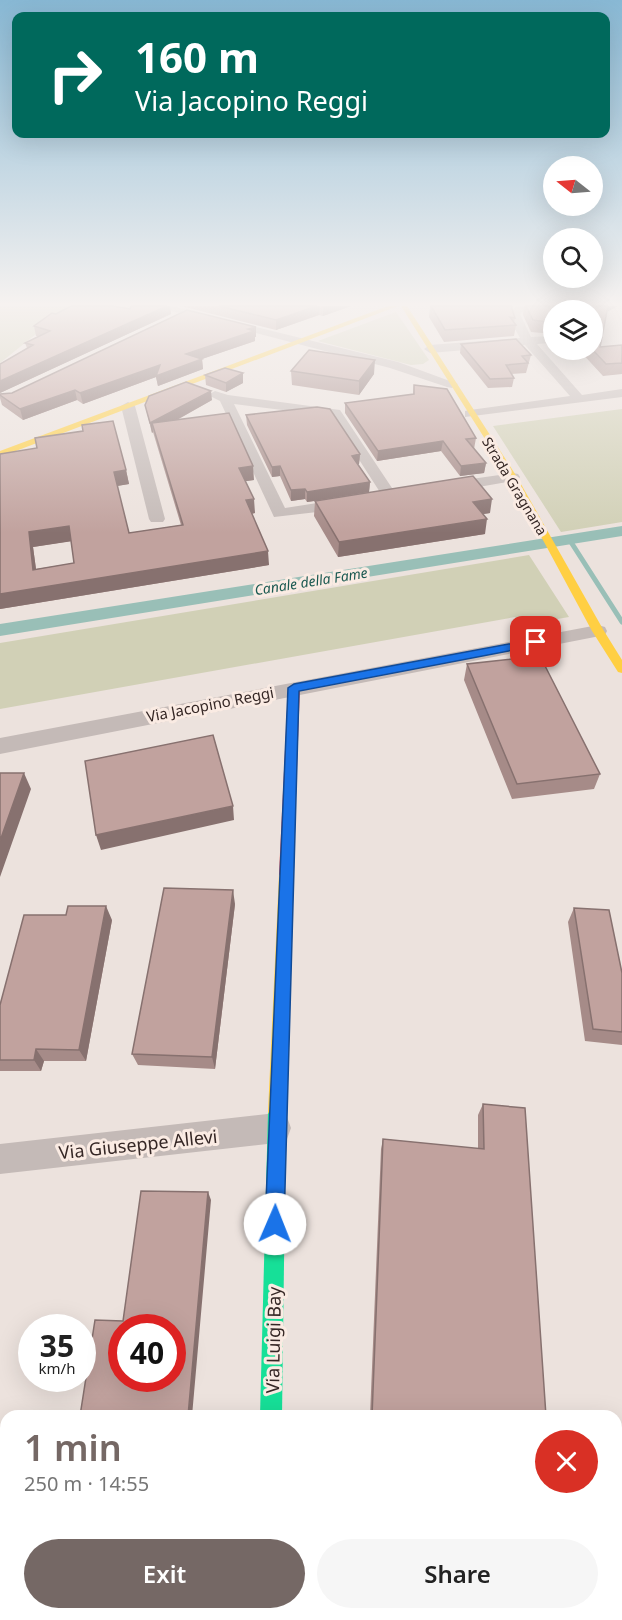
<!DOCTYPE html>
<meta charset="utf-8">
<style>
body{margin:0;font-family:"Noto Sans",sans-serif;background:#f6f6f6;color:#222;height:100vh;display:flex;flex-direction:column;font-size:22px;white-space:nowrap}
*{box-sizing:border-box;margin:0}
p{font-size:20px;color:#767676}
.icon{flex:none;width:33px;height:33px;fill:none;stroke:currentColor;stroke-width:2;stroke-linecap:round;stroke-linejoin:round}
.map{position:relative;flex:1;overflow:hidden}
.sheet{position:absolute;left:0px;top:1410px;width:622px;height:210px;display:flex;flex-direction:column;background:#fff;border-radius:18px 18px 0 0;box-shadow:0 6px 24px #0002}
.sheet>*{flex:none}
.hud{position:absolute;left:12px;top:12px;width:598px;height:126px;border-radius:12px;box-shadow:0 6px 24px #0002;background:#00695c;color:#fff;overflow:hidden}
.needle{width:39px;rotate:287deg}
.tools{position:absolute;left:543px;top:156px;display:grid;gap:12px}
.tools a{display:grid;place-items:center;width:60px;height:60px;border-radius:50%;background:#fff;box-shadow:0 6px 24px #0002;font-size:30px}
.speed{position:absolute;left:18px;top:1314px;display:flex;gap:12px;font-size:30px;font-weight:700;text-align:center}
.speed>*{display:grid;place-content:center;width:78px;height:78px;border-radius:50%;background:#fff;box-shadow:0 6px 24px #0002;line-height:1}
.speed small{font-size:15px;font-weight:400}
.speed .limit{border:9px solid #d22;background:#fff;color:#111}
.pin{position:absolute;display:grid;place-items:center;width:51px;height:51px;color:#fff;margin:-26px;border-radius:12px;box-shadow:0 3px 9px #0006}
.me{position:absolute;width:66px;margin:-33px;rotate:1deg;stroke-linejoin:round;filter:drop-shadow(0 0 4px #0008)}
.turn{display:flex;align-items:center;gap:21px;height:126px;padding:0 24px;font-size:27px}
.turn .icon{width:78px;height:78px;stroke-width:2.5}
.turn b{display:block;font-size:42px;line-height:51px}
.round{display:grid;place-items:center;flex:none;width:63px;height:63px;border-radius:32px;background:#f6f6f6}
.overview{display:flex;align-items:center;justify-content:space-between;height:102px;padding:0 24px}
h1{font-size:36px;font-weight:600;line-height:45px;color:#756865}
.action{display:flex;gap:12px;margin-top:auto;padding:12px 24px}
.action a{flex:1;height:69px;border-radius:36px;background:#756865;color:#fff;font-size:24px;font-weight:600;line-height:69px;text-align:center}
.action a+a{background:#f6f6f6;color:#222}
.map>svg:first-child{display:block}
</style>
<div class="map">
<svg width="622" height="1620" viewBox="0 0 622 1620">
<rect width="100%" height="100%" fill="#ece2dd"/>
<path fill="#d1d0b6" d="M0,306H71L0,363Z
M396,312L429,360L423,364L411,365L318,341Z
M622,409V522L561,532L493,426Z
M529,555L569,617L522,625L515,617L0,709V643Z"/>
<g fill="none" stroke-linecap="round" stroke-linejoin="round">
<path stroke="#99bfb7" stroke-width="5" d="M569,539L622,622"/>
<path fill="#99bfb7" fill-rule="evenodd" d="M622,526V536L0,636V624Z"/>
<path fill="#c4bab7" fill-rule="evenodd" d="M152,306H171L398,362L458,384L452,388L447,387L390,368Z
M517,306H530L520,314L531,337L554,336V343L537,344L582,395L622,389V397L465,417V411L470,410L570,396L525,345L430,353L424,349L430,345L520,338L510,320L508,313Z
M215,391L228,395L340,410L398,497L390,502L385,500L331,416L234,404L285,508L343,499L351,504L343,509L274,517L220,401L208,395Z
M128,402L135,406L165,519L163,522H151L149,519L121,406Z
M513,473L518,474L520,477L518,480L450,492L442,487L450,482Z
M598,625L605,627L607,631L605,635L0,754V738Z
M276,1113L287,1117L291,1128L287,1139L276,1143L0,1174V1144Z
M248,1614H288V1620H248Z"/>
<path fill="#16e098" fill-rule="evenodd" d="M277,1103L283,1106L286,1112L282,1416H260L268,1112L271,1106Z"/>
<path fill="#ffcf43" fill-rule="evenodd" d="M388,306H398L0,457V451Z
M401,306H407L517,477L604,631L622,660V673L618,672L592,631L509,477Z
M286,868L291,870L293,874L286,1112L283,1118L277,1121L271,1118L268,1112L279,874L281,870Z"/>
<path fill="#f24e42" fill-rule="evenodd" d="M294,684L300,688L293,874L291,878L286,880L281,878L279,874L288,688Z"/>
</g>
<path fill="#a68b88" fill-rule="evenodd" d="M131,306H170L171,314L0,393V364L27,348L25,343L38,336H36L34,326L56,314L130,309Z
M181,306H351L323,316L319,315L276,330Z
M430,306H514L511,308L515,318L514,322L516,325L514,336L444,342L429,317Z
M524,306H618L607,311L600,347L622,345V374L603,376L579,350H592V310H554V334L531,332L523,315Z
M256,327V337H255V341L202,359L203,369L158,386L156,377L83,404L77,400L23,420L2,405L0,398V394L12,393Z
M461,344L531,355L526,373L511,374L514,378L512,387L488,388L460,353Z
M291,371L374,374L359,395L292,385Z
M243,373V383L226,392L206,385L205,375Z
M414,385L476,438L474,449L486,463L484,473L460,476L441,451L377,461L345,413V403L413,395Z
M212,400L177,420L254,480L245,481L255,513L252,514L269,565L0,609V454L126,470L129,484L117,486L129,533L181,525L153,432L152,433L145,405ZM71,541L74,563L36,569L33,547Z
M246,415L360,454L359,464H358L370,482L369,492L490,513L483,514L485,534L338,557L314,516L315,501L307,502L305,499L291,501L280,476L272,477L247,425Z
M467,664L600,774L594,789L512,799L464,680Z
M235,904L215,1069L138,1065L132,1054Z
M574,908L622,973V1045L585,1041L568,922Z
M112,920L86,1061H44L41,1071H0V1005Z
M483,1104L546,1416H370L381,1149L383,1139L478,1149V1115Z
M362,1614H560V1620H362Z"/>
<path fill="#87716f" d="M167,306H170L171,314L0,393V381Z
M317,306H320L319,315L276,330V320Z
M325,306H351L323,316V307Z
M608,306H618L607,312Z
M256,327V337H255V341L202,359L203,369L158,386L156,377L83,404L80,393L186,354Z
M375,360L374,374L359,395V381Z
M243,373V383L226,392V383Z
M75,390L77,400L23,420L20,409Z
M211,391L212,400L155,432L152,423L153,432L152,433L150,423Z
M443,441L441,451L377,461L378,451Z
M360,454L359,464L352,465V456Z
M486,463L484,473L460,476L461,466Z
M253,466L254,480L240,482L239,468Z
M280,466V476L272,477V467Z
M126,470L129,484L117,486L114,472Z
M370,482L369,492L307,502V492Z
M305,489V499L291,501V490Z
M254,499L255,513L247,514L246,500Z
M492,499L490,513L471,516L473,502Z
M487,519L485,534L338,557L339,542Z
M69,526L73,541L33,547L38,584L33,570L29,532Z
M268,551L269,565L0,609V594Z
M24,773L31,789L0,877V841Z
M233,806L234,820L101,850L96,835Z
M233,890L235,904L215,1069L212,1057Z
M106,906L112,920L86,1061L79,1050Z
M36,1049L44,1061L41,1071L34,1060Z
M208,1192L211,1200L192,1416H188Z
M182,1614H187L186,1620H182Z"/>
<path fill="#c1a29e" stroke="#87716f" stroke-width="1.5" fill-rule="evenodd" d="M71,306H113L130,309L131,306H167L0,381V364L33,345L25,343L50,331L34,326L52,313L56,314Z
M219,306H317L276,320Z
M431,306H511L515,318L510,317L516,325L445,330Z
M526,306H608L600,347L622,345V363L606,364L592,349V310H554V323L533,320Z
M187,310L256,327L248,329L254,331L186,354L202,359L156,376L160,365L80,393L75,390L20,409L0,395V394L12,393Z
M516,339L531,355L522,356L528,363L506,365L514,378L490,379L461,344Z
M309,350L375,360L359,381L291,371Z
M225,368L243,373L226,383L205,375Z
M186,382L211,391L150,423L145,405L149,396Z
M414,385L447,389L476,438L466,439L486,463L461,466L443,441L378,451L345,403L414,394Z
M317,407L330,409L360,454L352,456L370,482L307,492L305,489L291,490L280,466L272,467L246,415Z
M229,413L253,466L239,468L254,499L246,500L268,551L0,594V454L37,448L35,438L83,431L82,425L113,421L126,470L114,472L129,533L183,525L152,423ZM69,526L74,563L33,570L29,532Z
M473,476L492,499L473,502L487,519L339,542L315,501Z
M540,656L600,774L517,784L467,664Z
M213,735L233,806L96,835L85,761Z
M0,773H24L0,841Z
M164,888L233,890L212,1057L132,1054Z
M68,906H106L79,1050L36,1049L34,1060H0V1005L24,915H66Z
M574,908L609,910L622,973V1032L593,1029Z
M483,1104L525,1108L546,1416H372L383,1139L484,1149Z
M141,1191L208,1192L188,1416H80L95,1320L123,1321ZM122,1328H172V1378H122Z
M0,1516H6V1614H182V1620H0Z
M364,1614H560V1620H364Z"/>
<linearGradient id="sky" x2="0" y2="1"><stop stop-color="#88b8d4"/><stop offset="0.57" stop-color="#f6f2f0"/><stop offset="1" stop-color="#f6f2f0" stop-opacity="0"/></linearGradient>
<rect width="622" height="533" fill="url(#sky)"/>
<path fill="#1a73e8" stroke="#114b97" stroke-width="1.5" d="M536,639L540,640V645L299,691L284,1224L282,1231L275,1234L268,1231L265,1224L288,688L294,684Z"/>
<g text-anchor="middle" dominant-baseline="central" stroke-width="6" stroke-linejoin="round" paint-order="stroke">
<g font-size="14" fill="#352725" stroke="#faebe3">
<text transform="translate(515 486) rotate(59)">Strada Gragnana</text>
</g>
<g font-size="14" font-style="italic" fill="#195850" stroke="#faebe3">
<text transform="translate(311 581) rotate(-9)">Canale della Fame</text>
</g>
<g font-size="15" fill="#352725" stroke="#faebe3">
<text transform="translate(210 704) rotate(-11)">Via Jacopino Reggi</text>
</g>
<g font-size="18" fill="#352725" stroke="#faebe3">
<text transform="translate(138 1144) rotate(-6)">Via Giuseppe Allevi</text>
<text transform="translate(273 1340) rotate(-89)">Via Luigi Bay</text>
</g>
</g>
</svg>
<div class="tools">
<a><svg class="needle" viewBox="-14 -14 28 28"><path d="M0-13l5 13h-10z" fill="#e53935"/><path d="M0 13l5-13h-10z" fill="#767676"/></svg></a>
<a><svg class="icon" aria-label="search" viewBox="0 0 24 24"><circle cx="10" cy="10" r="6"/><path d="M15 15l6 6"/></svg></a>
<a><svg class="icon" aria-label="layers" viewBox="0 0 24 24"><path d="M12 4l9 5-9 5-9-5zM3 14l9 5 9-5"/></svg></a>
</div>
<div class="speed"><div>35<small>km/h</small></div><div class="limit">40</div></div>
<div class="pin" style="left:536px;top:642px;background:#d93025"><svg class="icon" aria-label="arrive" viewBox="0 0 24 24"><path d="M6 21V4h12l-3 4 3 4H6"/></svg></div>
<svg class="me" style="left:275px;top:1224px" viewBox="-20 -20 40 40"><circle r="19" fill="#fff"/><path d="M0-13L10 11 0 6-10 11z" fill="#1a73e8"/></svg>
<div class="hud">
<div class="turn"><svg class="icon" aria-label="right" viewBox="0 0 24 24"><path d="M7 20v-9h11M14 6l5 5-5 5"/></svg><div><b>160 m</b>Via Jacopino Reggi</div></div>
</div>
<section class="sheet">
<div class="overview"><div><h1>1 min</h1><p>250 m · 14:55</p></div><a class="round" style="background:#d93025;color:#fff"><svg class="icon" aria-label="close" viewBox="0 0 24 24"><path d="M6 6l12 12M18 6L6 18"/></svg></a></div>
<div class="action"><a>Exit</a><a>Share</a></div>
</section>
</div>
